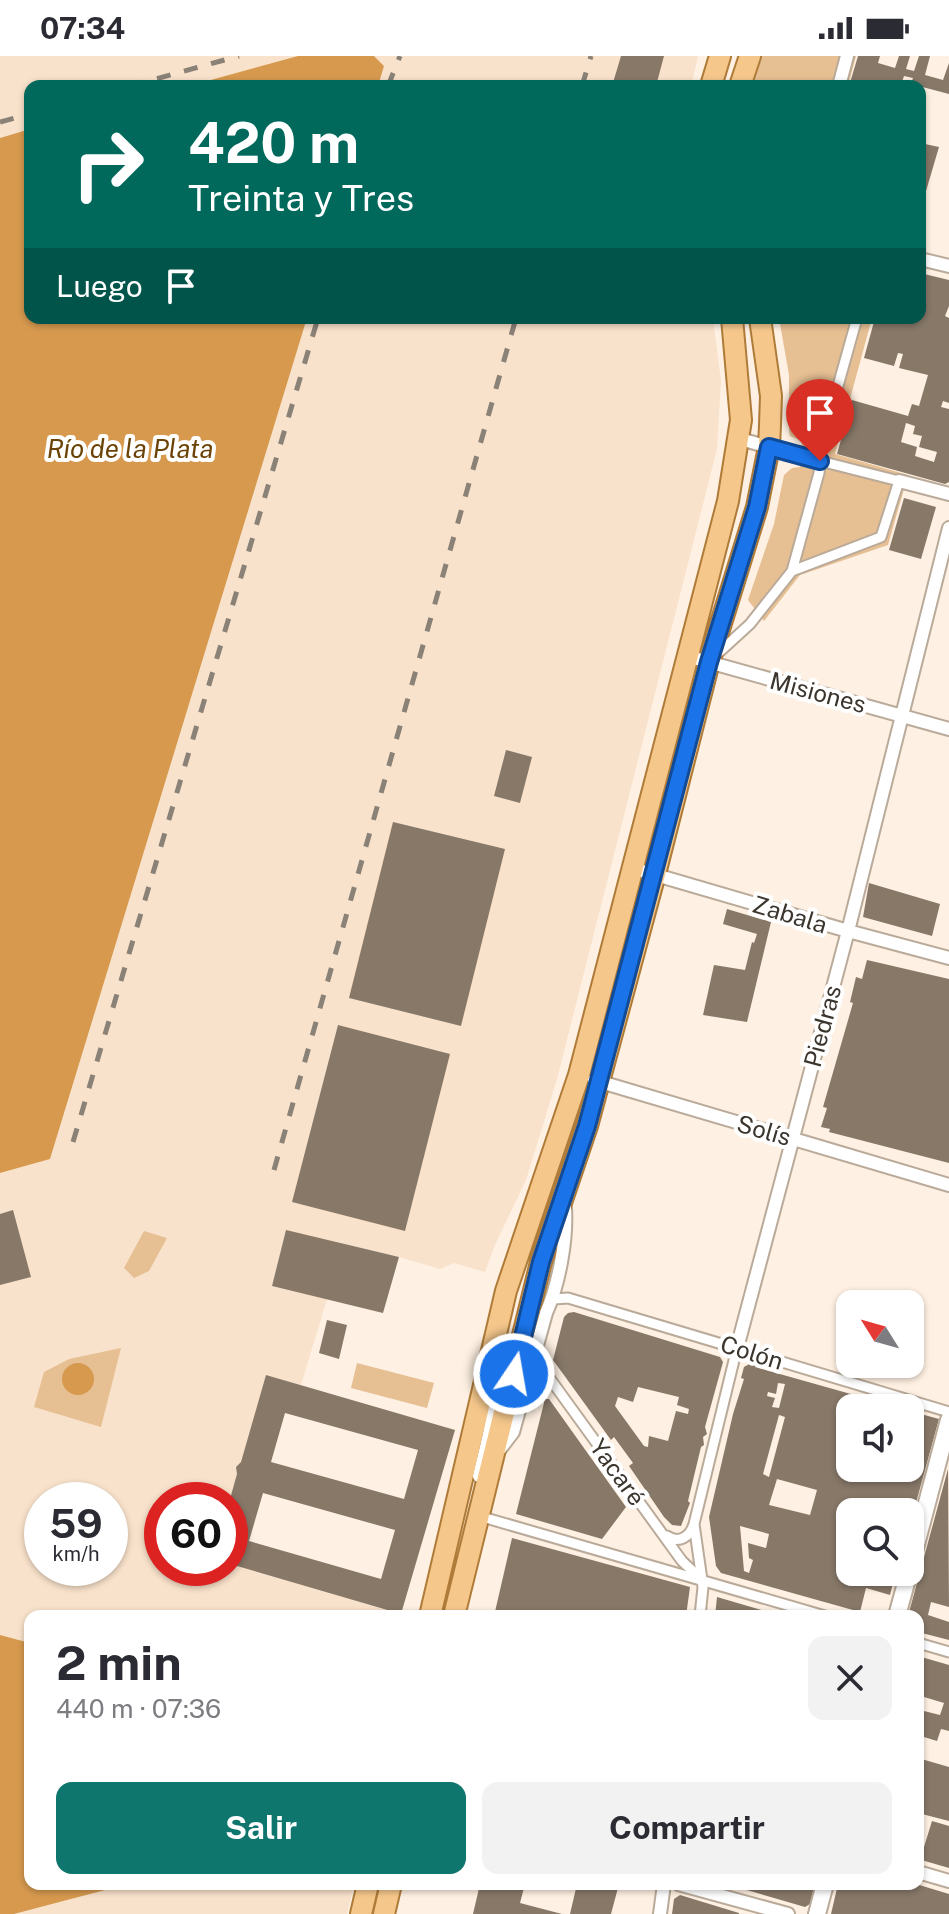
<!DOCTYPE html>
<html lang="es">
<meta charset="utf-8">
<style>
body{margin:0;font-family:"Public Sans",sans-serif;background:#f2f2f3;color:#2b2b33;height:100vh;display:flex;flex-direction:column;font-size:30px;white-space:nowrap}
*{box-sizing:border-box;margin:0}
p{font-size:26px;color:#7c7c81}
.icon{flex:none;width:44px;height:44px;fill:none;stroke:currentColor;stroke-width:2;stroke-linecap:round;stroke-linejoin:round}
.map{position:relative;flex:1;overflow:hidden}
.sheet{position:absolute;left:24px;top:1554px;width:900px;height:280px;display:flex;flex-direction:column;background:#fff;border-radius:16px;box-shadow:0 2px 6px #0004}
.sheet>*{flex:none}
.banner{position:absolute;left:24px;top:24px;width:902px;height:244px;border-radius:16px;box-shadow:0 2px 6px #0004;background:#00695c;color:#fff;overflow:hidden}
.needle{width:52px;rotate:307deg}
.tools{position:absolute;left:836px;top:1234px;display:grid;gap:16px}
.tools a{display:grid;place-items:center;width:88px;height:88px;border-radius:16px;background:#fff;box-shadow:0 2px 6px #0004;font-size:40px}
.speed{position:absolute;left:24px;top:1426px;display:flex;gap:16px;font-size:40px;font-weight:700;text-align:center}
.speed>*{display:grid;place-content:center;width:104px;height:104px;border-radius:50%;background:#fff;box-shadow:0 2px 6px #0004;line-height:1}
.speed small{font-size:20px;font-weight:400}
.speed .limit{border:12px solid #d22;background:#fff;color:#111}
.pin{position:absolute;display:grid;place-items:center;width:68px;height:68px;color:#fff;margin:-82px -34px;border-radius:50% 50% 50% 0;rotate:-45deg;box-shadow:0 0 8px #0007}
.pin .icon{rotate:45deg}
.me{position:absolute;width:88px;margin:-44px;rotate:12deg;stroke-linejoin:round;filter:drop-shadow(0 0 6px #0008)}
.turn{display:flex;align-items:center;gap:28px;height:168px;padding:0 32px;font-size:36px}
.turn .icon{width:104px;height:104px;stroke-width:2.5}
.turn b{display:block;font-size:56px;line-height:68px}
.then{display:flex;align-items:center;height:76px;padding:0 32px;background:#0003;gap:16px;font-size:30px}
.round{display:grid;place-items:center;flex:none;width:84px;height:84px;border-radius:16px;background:#f2f2f3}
.head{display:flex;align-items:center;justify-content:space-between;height:136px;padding:0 32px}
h1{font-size:48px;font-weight:700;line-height:60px}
.action{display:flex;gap:16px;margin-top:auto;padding:16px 32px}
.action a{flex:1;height:92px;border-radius:16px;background:#0f766e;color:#fff;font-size:32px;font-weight:700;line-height:92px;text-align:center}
.action a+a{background:#f2f2f3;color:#2b2b33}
.status{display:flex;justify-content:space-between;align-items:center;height:56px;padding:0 40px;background:#fff;direction:ltr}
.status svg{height:22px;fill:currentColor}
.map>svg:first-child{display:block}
</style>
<div class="status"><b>07:34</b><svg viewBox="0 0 49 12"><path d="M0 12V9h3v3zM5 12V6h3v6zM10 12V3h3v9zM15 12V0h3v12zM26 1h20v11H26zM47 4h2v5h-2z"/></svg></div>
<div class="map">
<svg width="949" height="1858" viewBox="0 0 949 1858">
<rect width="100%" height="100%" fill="#fef0e2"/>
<path fill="#f9e2cb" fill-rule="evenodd" d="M0,0H298L189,30H30V73L0,82Z
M374,0H698L691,30H378L384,10Z
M307,262H713L721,325L717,393L557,1023L526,1124L495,1189L485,1216L454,1207L440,1213L399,1201L286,1175L272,1230L327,1243L301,1329L267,1319L230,1444H162V1512H230V1508L401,1558L400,1560H30V1587L0,1579V1117L50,1103ZM42,1444H110V1512H42Z
M128,1828H354L347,1858H14Z"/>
<path fill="#e6bf93" d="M761,0H856L848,30H751Z
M779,262H872L835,398L908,419L888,489L800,519L764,565L748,544L774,468L784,419L792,412L800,411L802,385L790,380L789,375V319Z
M144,1175L167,1182L149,1215L134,1222L124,1212Z
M121,1292L101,1371L34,1351L44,1316L69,1303Z
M357,1307L434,1327L427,1352L351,1332Z"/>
<path fill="#d6994e" d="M298,0H374L384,10L378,30H189Z
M30,73V262H307L50,1103L0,1117V82Z
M62 1323a16 16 0 1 1 32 0a16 16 0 1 1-32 0Z
M0,1579L30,1587V1828H128L14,1858H0Z"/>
<path fill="#877868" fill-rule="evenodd" d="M621,0H664L656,30H612Z
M858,0H880L878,7L895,12L899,0H910L906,13L914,15L919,0H930L925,19L943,24L949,7V38L911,28L913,22L904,20L902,26L915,30H849Z
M925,88L939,91L921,152L920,104Z
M920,217L949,224V250L945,260L949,262V347L943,345L941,351L949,353V426L945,428L837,398L852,344L908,360L912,348L919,350L928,319L899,312L903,298L898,297L894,310L864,302L875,262H920ZM906,367L915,370L913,378L922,380L919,391L937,396L934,406L915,400L917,391L901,386Z
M904,442L936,451L921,503L889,494Z
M506,694L532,701L520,747L494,740Z
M393,766L505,793L461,970L349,942Z
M869,827L940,848L932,880L863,861Z
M727,853L771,866L747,966L703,959L714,909L745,914L752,886L754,887L757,878L723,868Z
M867,904L949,923V1107L829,1076L830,1073L821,1071L827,1052L823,1051L853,947L850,946L856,921L862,923Z
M338,969L450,998L405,1175L292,1146Z
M13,1154L31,1221L0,1229V1158Z
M286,1174L399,1201L383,1257L272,1230Z
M574,1256L720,1301L723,1306L705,1371L707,1378L703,1381L704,1389L701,1391L688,1445L690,1447L681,1470L672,1469L664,1461L629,1410L633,1407L614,1381L611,1384L553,1304L564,1261L568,1257ZM638,1331L679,1341L677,1349L689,1353L688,1358L676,1355L668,1385L649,1380L648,1391L644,1390L615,1350L618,1341L633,1346Z
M327,1264L347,1269L339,1303L319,1297Z
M751,1307L756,1308L755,1311L897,1351L850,1352V1404L846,1420L864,1425L868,1412H910V1355L939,1363L911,1465L910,1456H862L864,1450L856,1448L853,1456H850V1516H896L890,1539L866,1532L860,1556L721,1517L716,1510L709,1461L733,1358L744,1323L741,1322L744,1311ZM778,1327L785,1328L779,1352L772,1351L775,1342L767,1340L768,1336L776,1338ZM779,1359L785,1361L769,1421L763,1418ZM777,1423L817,1434L810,1459L769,1449ZM740,1470L769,1478L766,1492L748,1487L749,1502L753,1504L749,1517L744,1515Z
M266,1319L455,1374L401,1558L230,1508V1443L237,1418L236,1411L241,1406ZM285,1357L418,1394L404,1443L271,1406ZM263,1437L395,1474L381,1523L249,1485Z
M545,1343H549L626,1451L602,1483L516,1458Z
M948,1413L949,1551L931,1546L928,1559L949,1566V1584L918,1576V1560H908Z
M512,1482L690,1531L686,1560H494Z
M717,1541L778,1559V1560H715Z
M918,1600L949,1609V1675L941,1673L937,1685L924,1681L919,1701ZM924,1641L944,1647L940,1659L920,1654Z
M918,1702L949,1711V1765L918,1757Z
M932,1765L949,1770V1812L918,1803V1789L924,1791Z
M480,1828H525L520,1847L562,1858H473Z
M577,1828H619L611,1858H570Z
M726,1828H815L810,1848L805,1851Z
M838,1828H857L856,1831L860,1832L861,1828H916L949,1838V1858H831Z
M680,1839L739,1857V1858H672L674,1843Z"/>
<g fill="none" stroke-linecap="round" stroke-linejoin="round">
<g stroke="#baaa99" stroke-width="13">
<path id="pedestrian" d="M792,515L881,481L899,425L820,405
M715,600L750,568L792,515L819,417L822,387L857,262
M554,1243L568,1242L949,1356
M533,1307L548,1320L682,1505L700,1522
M479,1460L825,1560
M667,1480C679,1488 690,1481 694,1468
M700,1560L703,1531L694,1468L737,1292
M918,1587L949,1596"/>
</g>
<g stroke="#baaa99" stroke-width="16">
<path id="minor" d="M839,30L847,0
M920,203L949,210
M740,383L820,405
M899,425L949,438
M687,600L949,673
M632,812L848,875L949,902
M594,1024L949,1129
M737,1292L848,875L949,472
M500,1393L513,1376L546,1257C559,1228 567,1184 565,1152
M479,1420C484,1394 503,1343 486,1321L518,1302
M918,1816L949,1825
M678,1828L788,1858
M660,1858L664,1828"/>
</g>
<g stroke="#baaa99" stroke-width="20">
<path id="tertiary" d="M910,1511L949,1364
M897,1560L909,1516
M817,1858L825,1828"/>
</g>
<g stroke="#af7b38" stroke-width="24">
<path id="primary" d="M711,30L720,0
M740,30L750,0
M430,1560L506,1235L579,1019L728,445L741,364L732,262
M454,1560L541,1206L587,1070L655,818L709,606L757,451L769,391L770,369L771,340L760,262
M361,1858L368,1828
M384,1858L391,1828"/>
</g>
<use href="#pedestrian" stroke="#fff" stroke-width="9"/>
<use href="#minor" stroke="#fff" stroke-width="12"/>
<use href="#tertiary" stroke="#fff" stroke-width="16"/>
<use href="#primary" stroke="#f5c78b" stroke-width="20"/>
<path stroke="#8a8177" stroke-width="5" stroke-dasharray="14 14" stroke-linecap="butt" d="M130,30L239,0
M388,30L400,0
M582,30L591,0
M0,66L30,58
M73,1086L318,262
M274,1114L516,262"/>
</g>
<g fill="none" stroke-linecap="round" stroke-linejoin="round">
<g stroke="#114b97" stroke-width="20">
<path id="route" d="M514,1318L541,1206L587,1070L709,606L757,451L769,391L820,405"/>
</g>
<use href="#route" stroke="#1a73e8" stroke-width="14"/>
</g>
<g text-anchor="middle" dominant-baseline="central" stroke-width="8" stroke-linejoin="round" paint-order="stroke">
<g font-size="24" fill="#3b352e" stroke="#fff">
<text transform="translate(818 636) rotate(15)">Misiones</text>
<text transform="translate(790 858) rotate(17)">Zabala</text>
<text transform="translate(822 970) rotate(-75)">Piedras</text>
<text transform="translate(764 1074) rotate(16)">Solís</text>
<text transform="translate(752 1296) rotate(17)">Colón</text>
<text transform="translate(618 1416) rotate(54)">Yacaré</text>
</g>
<g font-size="26" font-style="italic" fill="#6c4306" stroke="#fff">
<text x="130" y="392">Río de la Plata</text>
</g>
</g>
</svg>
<div class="tools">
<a><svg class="needle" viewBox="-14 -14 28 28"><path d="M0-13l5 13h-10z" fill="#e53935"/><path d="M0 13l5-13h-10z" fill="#7c7c81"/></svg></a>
<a><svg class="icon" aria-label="sound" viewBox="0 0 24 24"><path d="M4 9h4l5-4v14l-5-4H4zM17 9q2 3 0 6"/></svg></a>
<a><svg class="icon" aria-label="search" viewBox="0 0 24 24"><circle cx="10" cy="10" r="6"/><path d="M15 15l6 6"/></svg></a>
</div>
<div class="speed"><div>59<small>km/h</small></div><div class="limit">60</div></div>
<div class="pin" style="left:820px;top:405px;background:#d93025"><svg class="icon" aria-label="arrive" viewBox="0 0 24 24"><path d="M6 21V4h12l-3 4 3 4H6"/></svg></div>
<svg class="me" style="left:514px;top:1318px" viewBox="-20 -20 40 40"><circle r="17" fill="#1a73e8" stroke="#fff" stroke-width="3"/><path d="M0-11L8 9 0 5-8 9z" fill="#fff"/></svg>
<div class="banner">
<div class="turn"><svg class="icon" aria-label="right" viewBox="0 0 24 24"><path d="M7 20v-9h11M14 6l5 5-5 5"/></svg><div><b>420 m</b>Treinta y Tres</div></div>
<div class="then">Luego<svg class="icon" aria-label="arrive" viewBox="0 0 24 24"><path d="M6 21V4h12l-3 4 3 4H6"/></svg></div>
</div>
<section class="sheet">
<div class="head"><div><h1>2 min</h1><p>440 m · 07:36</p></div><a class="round"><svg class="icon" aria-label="close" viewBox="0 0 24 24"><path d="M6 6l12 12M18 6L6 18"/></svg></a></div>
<div class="action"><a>Salir</a><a>Compartir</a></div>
</section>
</div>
